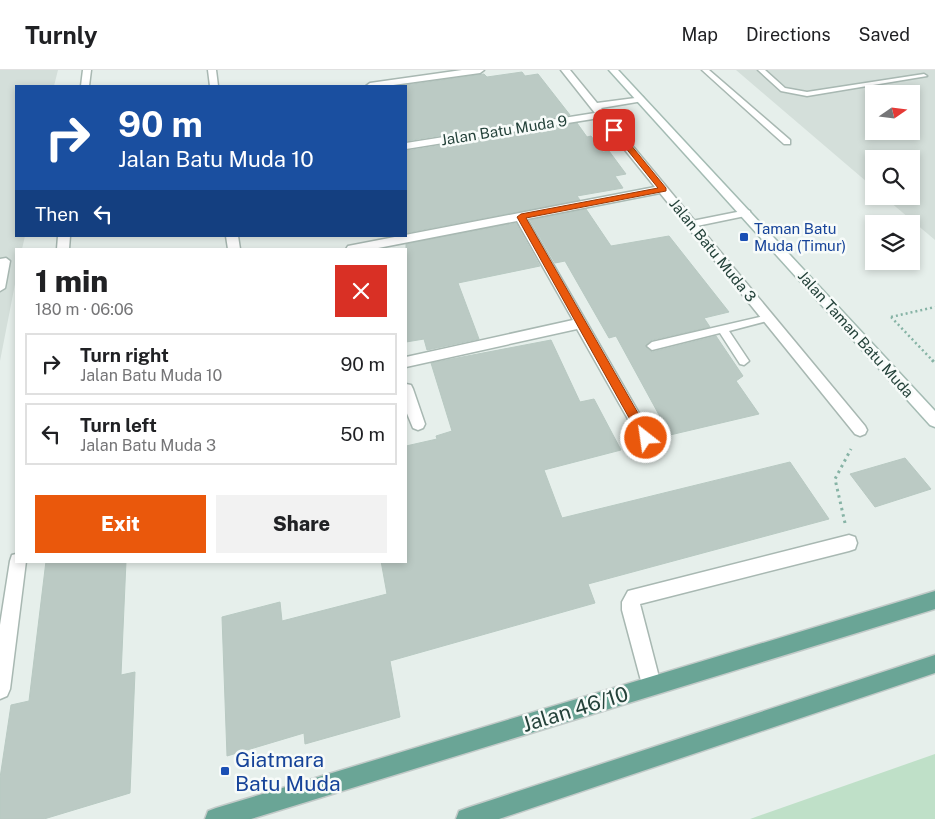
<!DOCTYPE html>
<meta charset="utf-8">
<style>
body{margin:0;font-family:"Public Sans",sans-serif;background:#f2f2f2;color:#202124;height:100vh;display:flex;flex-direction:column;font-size:19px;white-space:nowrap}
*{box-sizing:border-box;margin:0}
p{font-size:16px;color:#757577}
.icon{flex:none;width:28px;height:28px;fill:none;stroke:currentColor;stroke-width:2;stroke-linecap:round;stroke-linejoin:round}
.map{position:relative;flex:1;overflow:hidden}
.drawer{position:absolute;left:15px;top:178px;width:392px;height:315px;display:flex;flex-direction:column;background:#fff;border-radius:0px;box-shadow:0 2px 8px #0003}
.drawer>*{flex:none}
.hud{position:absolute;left:15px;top:15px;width:392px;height:152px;border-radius:0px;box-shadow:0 2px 8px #0003;background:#1a4fa0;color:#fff;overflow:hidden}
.needle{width:32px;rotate:76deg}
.tools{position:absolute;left:865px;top:15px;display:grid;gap:10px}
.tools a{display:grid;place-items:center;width:55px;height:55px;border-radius:0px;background:#fff;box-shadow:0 2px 8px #0003;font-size:25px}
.pin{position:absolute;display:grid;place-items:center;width:42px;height:42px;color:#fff;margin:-21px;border-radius:10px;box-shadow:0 2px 8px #0006}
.me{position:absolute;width:55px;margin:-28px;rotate:330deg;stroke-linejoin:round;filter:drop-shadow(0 0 4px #0008)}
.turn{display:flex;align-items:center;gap:18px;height:105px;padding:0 20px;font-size:22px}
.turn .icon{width:65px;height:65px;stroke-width:2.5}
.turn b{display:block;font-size:35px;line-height:42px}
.then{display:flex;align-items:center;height:48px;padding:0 20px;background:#0003;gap:10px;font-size:19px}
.round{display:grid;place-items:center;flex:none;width:52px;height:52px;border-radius:0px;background:#f2f2f2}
.overview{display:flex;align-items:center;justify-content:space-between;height:85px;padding:0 20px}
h1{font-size:30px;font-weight:800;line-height:38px}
.cta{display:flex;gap:10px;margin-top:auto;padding:10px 20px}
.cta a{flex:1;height:58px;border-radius:0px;background:#ea580c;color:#fff;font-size:20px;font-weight:800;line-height:58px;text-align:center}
.cta a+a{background:#f2f2f2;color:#202124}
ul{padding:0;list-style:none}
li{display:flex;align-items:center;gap:15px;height:62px;margin:0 10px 8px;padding:0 10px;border:2px solid #e0e0e0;border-radius:0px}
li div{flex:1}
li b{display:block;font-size:19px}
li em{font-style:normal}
header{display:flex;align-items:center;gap:30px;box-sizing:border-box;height:70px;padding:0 25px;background:#fff;border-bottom:1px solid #e0e0e0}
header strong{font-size:24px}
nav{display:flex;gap:28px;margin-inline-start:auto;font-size:18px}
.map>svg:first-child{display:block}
</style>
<header>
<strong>Turnly</strong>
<nav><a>Map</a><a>Directions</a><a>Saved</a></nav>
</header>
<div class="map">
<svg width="935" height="749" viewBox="0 0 935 749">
<rect width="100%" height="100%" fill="#e6efeb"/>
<path fill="#d4dfda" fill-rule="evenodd" d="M0,0H58L54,16H16V166H25L22,179H16V209L0,291Z
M736,0H935V170L883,126H911V89H874V118ZM874,24H911V61H874Z"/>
<path fill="#bfe0c8" d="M935,684V749H750Z"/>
<path fill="#bbcac4" stroke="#b8c9c2" d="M522,2L525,6L538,4L570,45L406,71V15L484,4L487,7Z
M577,53L587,67L591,66L603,82L609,81L626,104L615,106L623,118L577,126L580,130L406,163V81Z
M586,139L611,176L669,166L729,242L704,248L710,257L652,270L646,275V277L652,282L716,266L743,306L736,311L759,344L670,365L616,266L609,268L565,191L555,193L530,150Z
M516,153L540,196L458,213L479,269L427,280L424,269L406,272V174Z
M551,270L580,332L594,329L621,380L544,400L562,448L790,392L829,449L588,514L595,533L390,591L400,647L305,674L304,663L227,686L222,547L280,532L282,551L387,524L381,491H406V376L437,369L436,366L452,361L431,293Z
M905,388L931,419L875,437L850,404Z
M46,491H126L121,605L135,602L130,723L44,749H0V708L11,635L29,631Z"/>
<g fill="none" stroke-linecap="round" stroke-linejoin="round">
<g stroke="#a8b8b2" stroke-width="3">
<path id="lane" d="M702,0H709L790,70V74H784Z
M758,0H765L785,18L807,22L924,4L927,6L807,26L781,21Z
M747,140L750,141V145L692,157L688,154L692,151Z
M6,188L10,191L5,218L0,221V189Z
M768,245L771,246L773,248L771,250L729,261L749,291L744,295L740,294L720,263L652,280L647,276L652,272Z"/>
</g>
<g stroke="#a8b8b2" stroke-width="3">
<path id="street" d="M83,0H91L89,16H81Z
M208,0H216L218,16H210Z
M462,0H484L480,3L386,16H366L370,13Z
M561,0H570L597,33L643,27V31L601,38L865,356L867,360L865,364L860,366L855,364L660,123L527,149L651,364L653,368L651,372L646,374L641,372L577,259L406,297V287L573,250L517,151L373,179H346L348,176L655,117L599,48L406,79V73L595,43Z
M58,166H70L69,179H57Z
M226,166H238L240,179H228Z
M406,314L411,315L413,319L425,354L423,358L418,360L413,358L406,341Z
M849,465L855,467L857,473L855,479L849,481L640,534L661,615L658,622L651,625L644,622L622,540V532L628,521Z
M16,484V491H26L10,619L7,626L0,629V555L10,491L12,485Z"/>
</g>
<g stroke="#a4bbb3" stroke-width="3">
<path id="secondary" d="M609,0H618L935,341V357L930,355Z"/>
</g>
<g stroke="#c2cac8" stroke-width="3">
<path id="primary" d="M935,521V539L251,749H205L208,741L216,738Z
M935,585V603L499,749H456L459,741L467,738Z"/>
</g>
<path stroke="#86b3a5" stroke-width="2.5" stroke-dasharray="2 3" stroke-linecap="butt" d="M891,247L933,291
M891,247L935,237"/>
<path stroke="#86b3a5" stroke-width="3" stroke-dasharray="2.5 4" stroke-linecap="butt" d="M932,290L935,293
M845,453L835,409L851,379"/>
<use href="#lane" fill="#fff" fill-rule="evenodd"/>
<use href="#street" fill="#fff" fill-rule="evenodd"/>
<use href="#secondary" fill="#fff" fill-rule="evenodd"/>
<use href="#primary" fill="#6aa596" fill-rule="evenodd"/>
</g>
<path fill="#ea580c" stroke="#983908" d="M612,58H617L666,118V121L526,148L650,364L652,368L646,372L642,371L517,147L521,144L658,118L612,61Z"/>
<g fill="#1a4fb4" stroke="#f7fbf9" stroke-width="2">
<rect x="739" y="162" width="10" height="10" rx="2.5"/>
<rect x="220" y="696" width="10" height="10" rx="2.5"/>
</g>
<g text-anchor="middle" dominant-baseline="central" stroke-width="5" stroke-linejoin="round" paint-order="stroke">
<g font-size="15" fill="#24423a" stroke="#f7fbf9">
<text transform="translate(504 60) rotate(-9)">Jalan Batu Muda 9</text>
<text transform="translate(713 180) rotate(51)">Jalan Batu Muda 3</text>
<text transform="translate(856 264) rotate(48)">Jalan Taman Batu Muda</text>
</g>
<g font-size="15" fill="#164399" stroke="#f7fbf9" text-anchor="start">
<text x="754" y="158">Taman Batu<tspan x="754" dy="17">Muda (Timur)</tspan></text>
</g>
<g font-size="21" fill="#24423a" stroke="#f7fbf9">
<text transform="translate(575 639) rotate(-17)">Jalan 46/10</text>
</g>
<g font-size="21" fill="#164399" stroke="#f7fbf9" text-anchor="start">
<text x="235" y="689">Giatmara<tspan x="235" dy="24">Batu Muda</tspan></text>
</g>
</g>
</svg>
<div class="tools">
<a><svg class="needle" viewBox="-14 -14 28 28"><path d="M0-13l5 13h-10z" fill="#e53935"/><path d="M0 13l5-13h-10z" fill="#757577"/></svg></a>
<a><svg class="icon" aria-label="search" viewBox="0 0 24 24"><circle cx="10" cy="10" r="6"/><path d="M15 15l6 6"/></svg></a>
<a><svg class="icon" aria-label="layers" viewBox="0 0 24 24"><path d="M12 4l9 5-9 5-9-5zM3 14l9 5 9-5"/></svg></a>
</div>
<div class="pin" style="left:614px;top:60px;background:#d93025"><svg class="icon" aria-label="arrive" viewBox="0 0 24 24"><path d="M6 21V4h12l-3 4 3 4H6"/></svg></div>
<svg class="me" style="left:646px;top:368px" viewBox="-20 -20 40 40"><circle r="17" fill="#ea580c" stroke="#fff" stroke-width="3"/><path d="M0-11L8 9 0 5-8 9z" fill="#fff"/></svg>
<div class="hud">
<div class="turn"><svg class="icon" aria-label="right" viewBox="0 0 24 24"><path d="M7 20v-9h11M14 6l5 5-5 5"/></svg><div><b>90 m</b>Jalan Batu Muda 10</div></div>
<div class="then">Then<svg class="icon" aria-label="left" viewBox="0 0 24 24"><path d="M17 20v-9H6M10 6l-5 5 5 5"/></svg></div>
</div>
<section class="drawer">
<div class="overview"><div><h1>1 min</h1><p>180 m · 06:06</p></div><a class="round" style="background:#d93025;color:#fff"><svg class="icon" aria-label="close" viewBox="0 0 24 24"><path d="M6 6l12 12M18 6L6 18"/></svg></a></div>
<ul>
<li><svg class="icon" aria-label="right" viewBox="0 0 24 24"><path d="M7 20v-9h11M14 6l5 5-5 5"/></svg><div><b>Turn right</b><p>Jalan Batu Muda 10</p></div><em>90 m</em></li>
<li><svg class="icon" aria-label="left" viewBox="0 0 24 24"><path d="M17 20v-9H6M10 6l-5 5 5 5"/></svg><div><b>Turn left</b><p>Jalan Batu Muda 3</p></div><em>50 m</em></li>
</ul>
<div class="cta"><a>Exit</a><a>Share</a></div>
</section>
</div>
